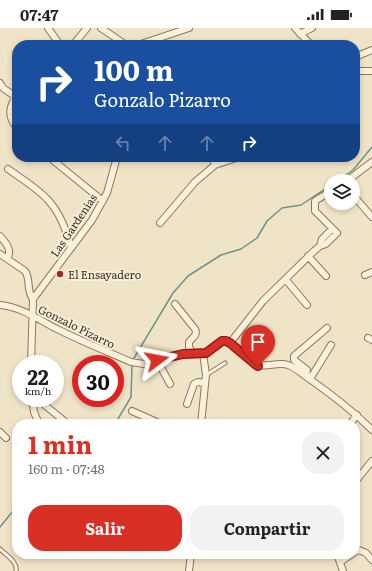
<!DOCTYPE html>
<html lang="es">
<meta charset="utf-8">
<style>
body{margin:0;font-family:Literata,serif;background:#f2f2f2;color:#222;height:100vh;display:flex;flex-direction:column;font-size:15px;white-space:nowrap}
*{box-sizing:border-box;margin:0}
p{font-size:13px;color:#767676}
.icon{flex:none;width:22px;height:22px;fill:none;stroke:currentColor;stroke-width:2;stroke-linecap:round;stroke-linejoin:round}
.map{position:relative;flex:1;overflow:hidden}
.sheet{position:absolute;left:12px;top:391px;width:348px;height:140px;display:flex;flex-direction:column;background:#fff;border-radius:16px;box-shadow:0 2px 6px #0003}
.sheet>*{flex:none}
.banner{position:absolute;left:12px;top:12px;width:348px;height:122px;border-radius:16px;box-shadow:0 2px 6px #0003;background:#1a4fa0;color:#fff;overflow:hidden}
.fabs{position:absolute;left:324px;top:146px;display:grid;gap:8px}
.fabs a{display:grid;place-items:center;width:36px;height:36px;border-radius:50%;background:#fff;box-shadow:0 2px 6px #0003;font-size:20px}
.speed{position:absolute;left:12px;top:327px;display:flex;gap:8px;font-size:20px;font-weight:700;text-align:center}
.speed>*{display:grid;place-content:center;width:52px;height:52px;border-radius:50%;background:#fff;box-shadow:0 2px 6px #0003;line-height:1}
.speed small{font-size:10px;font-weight:400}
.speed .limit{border:6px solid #d22;background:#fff;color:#111}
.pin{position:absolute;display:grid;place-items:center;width:34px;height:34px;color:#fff;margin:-41px -17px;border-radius:50% 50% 50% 0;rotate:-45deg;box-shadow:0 0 4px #0007}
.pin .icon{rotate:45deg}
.me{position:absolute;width:44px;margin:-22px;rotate:77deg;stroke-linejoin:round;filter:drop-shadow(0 0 3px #0008)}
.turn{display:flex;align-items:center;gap:14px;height:84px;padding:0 16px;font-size:18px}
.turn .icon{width:52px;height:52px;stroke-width:2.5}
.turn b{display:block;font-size:28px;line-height:34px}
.lanes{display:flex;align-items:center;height:38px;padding:0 16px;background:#0003;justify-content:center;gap:20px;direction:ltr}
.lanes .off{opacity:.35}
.round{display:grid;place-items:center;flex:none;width:42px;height:42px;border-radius:16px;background:#f2f2f2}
.summary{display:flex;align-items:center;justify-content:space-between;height:68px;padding:0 16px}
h1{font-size:24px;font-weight:700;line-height:30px;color:#d93025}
.primary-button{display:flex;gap:8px;margin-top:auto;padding:8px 16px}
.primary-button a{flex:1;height:46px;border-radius:16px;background:#d93025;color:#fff;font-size:16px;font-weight:700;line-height:46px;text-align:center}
.primary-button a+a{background:#f2f2f2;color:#222}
.status{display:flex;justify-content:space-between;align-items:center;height:28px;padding:0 20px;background:#fff;direction:ltr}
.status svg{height:11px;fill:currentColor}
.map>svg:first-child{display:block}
</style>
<div class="status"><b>07:47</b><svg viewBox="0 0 49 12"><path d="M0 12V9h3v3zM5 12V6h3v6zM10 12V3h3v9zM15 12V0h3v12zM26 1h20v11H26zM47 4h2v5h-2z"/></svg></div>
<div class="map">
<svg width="372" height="543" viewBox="0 0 372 543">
<rect width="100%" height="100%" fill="#f0e4c8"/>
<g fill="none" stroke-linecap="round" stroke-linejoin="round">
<path stroke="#6f938a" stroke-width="1.5" d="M337,153L353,142L372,119
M134,330L173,265L188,248L221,227L241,221L257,210L267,193L282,180L301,177L331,157
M115,396L131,369L132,338
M0,499L17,478"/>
<g stroke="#8d765c" stroke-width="5">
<path id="lane" d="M206,347L225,335
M0,521C6,527 18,534 16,543"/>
</g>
<g stroke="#8d765c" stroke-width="8">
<path id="street" d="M48,0L60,17
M101,0L126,17
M295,0L311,17
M300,6L312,0
M73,17L87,0
M138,17L189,0
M355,29L372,22
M355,43H372
M0,55L3,60L16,69
M17,67C9,79 7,88 17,100
M49,129L103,173
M212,129L215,137
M8,141C22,151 37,160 48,172C59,184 67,204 71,220
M347,153L372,134
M353,167L372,189
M160,195L195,154L215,137L239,129
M0,208C5,214 13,222 7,230
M320,218L322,211L332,201
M0,226L25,243C31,251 26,263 33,271L31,336
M308,228L326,248
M365,247L372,244
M286,252L307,277
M33,271L92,192L107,165L117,129
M175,276L195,301C198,307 193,309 189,314V319L193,326
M0,277C21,279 38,291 57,301C81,313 106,323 131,334L144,336L183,326L206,325L219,315L224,313L230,315L255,336C266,341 277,333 288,337C295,339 302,346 308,350C331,366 352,382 372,402
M368,310L372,312
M230,315L263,273L314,223L320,218L326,216L337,205L315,183V173L331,163
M157,332L170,356
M306,348L307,342L294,332V328L327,300
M310,351L331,317
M32,370L34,384L39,396
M36,370L68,396
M187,376L194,356L198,354L204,355
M132,383L161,396
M201,396L206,347L203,325
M214,396L224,395L237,396
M350,396L357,387
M0,404L6,410
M355,454L372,433
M355,524L359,522L366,525L372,532
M337,526L343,543
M340,534L352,526
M189,543L191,526"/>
</g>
<use href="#lane" stroke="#faf1dc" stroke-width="3"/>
<use href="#street" stroke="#faf1dc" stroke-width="6"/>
</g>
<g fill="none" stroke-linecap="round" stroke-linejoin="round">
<g stroke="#8d1f18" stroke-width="10">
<path id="route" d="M157,332L183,326L206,325L222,313H226L230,315L255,336L258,338"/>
</g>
<use href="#route" stroke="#d93025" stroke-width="7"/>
</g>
<circle fill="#9e2a2b" stroke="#f7eed8" stroke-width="1.5" cx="60" cy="246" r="4"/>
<g text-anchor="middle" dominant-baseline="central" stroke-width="4" stroke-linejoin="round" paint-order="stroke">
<g font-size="11" fill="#3d2e20" stroke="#f7eed8">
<text transform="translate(73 197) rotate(-56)">Las Gardenias</text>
<text transform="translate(77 298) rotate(26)">Gonzalo Pizarro</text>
</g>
<g font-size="11" fill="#3d2e20" stroke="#f7eed8" text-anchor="start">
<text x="68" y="246">El Ensayadero</text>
</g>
</g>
</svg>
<div class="fabs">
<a><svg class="icon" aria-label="layers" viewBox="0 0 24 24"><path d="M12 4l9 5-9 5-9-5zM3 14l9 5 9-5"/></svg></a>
</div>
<div class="speed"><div>22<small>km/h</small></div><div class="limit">30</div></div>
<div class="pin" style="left:258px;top:338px;background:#d93025"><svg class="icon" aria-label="arrive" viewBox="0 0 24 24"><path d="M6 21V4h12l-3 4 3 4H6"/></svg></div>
<svg class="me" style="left:157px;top:332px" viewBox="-20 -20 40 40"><path d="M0-17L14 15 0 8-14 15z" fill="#d93025" stroke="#fff" stroke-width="4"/></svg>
<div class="banner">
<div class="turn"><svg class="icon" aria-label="right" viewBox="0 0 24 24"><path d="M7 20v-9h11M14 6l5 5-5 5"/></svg><div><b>100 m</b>Gonzalo Pizarro</div></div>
<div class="lanes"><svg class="icon off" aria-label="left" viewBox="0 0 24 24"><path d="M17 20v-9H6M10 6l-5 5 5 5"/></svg><svg class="icon off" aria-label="ahead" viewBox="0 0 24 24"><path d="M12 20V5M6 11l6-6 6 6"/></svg><svg class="icon off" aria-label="ahead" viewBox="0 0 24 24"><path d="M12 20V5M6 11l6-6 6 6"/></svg><svg class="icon" aria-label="right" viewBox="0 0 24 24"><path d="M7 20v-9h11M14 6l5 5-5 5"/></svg></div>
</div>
<section class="sheet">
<div class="summary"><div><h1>1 min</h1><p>160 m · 07:48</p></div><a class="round"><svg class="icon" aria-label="close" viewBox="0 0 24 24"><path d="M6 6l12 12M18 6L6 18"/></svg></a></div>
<div class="primary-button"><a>Salir</a><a>Compartir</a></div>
</section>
</div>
